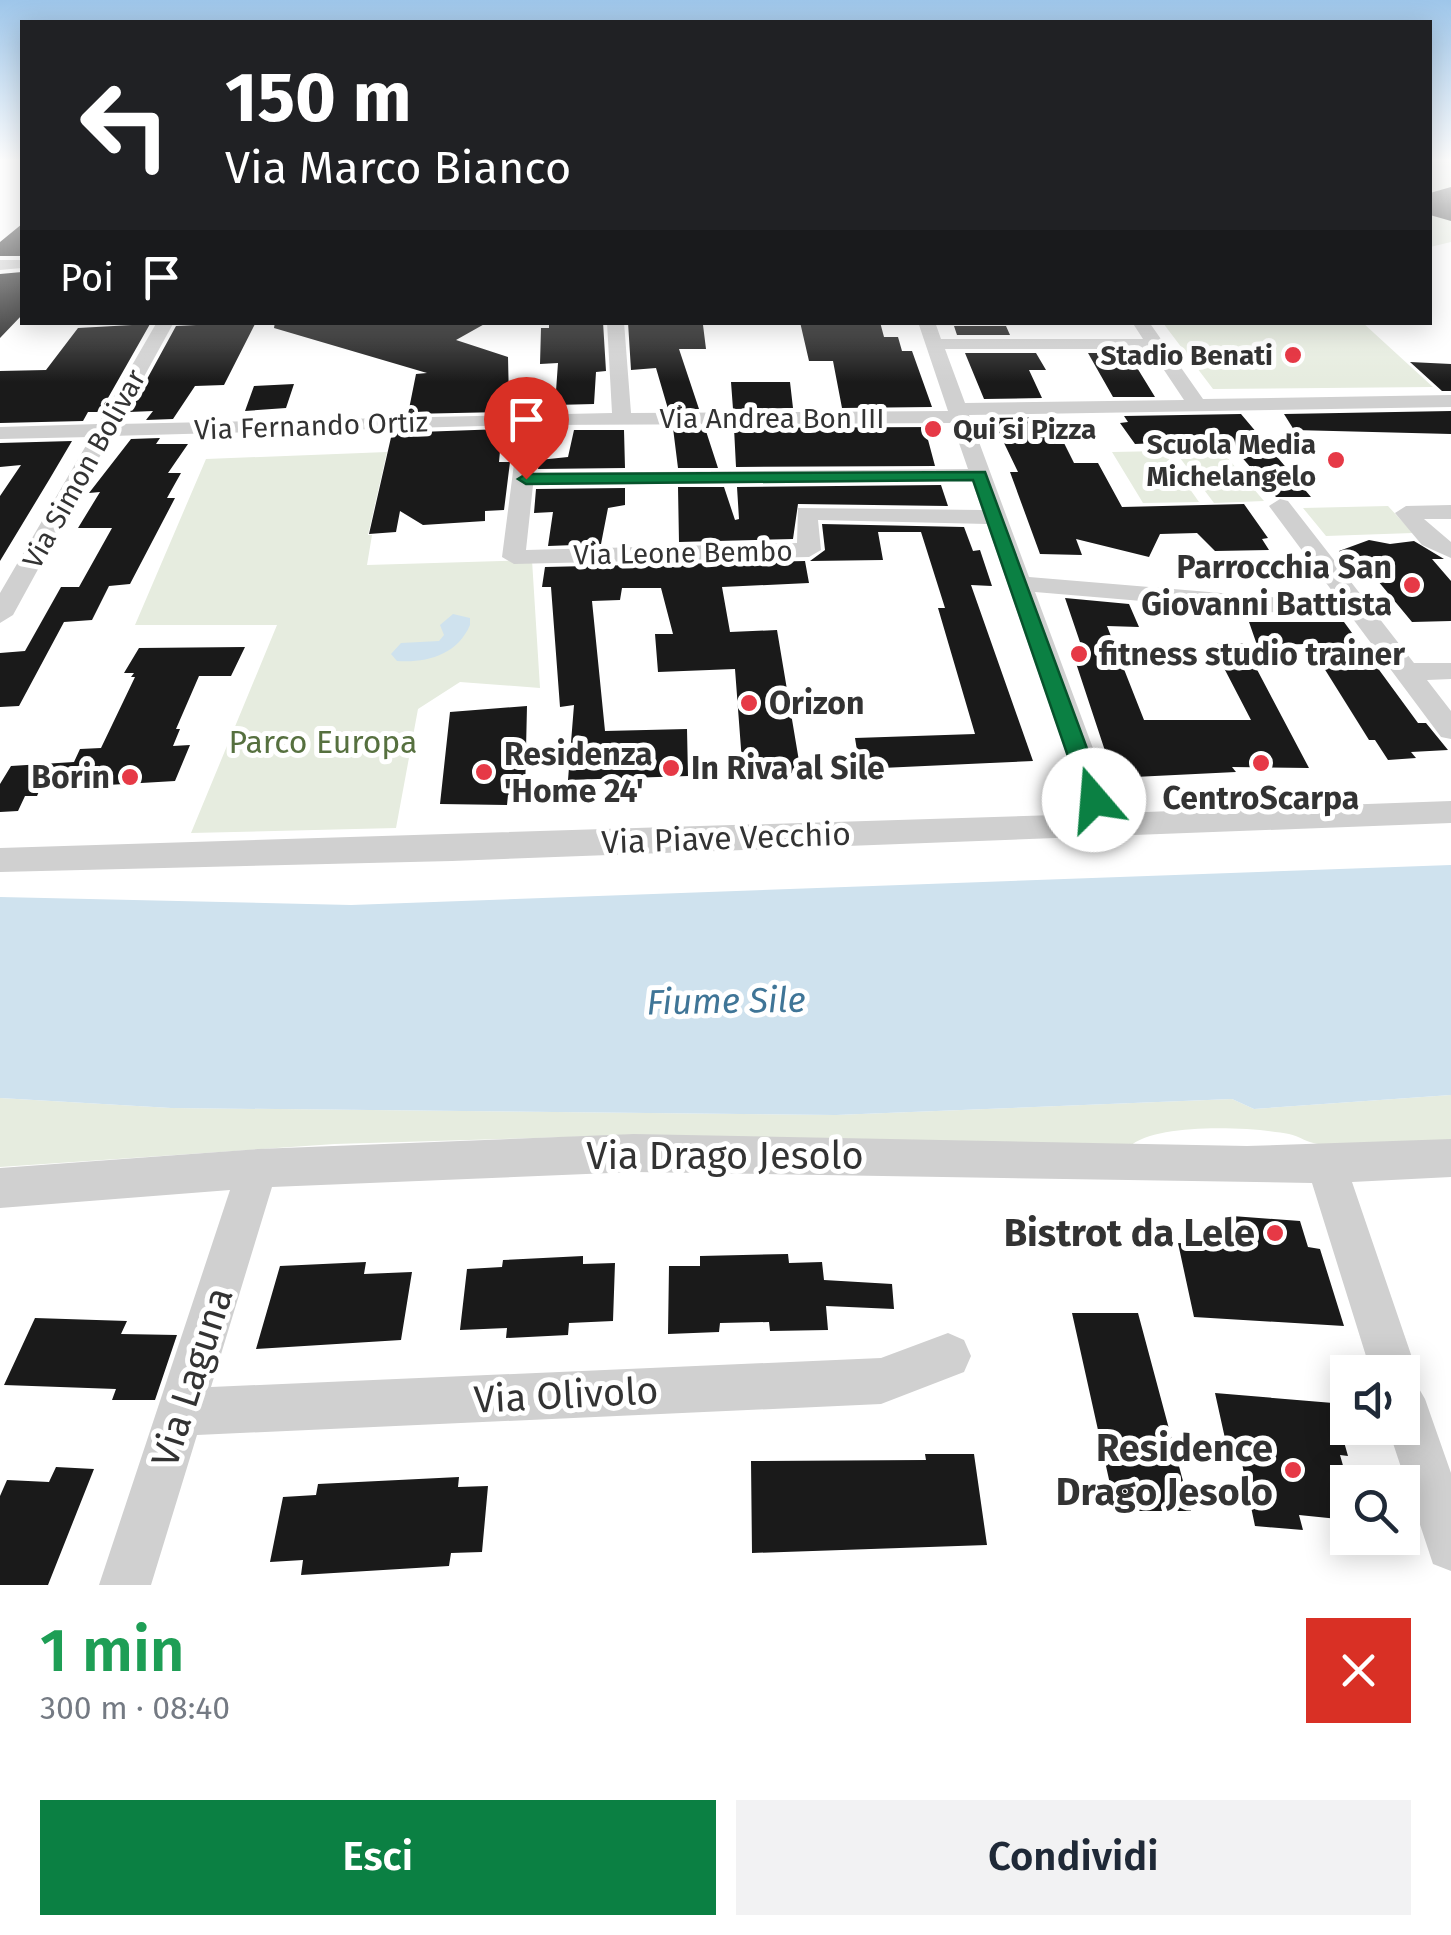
<!DOCTYPE html>
<html lang="it">
<meta charset="utf-8">
<style>
body{margin:0;font-family:"Fira Sans",sans-serif;background:#f2f2f3;color:#1f2937;height:100vh;display:flex;flex-direction:column;font-size:38px;white-space:nowrap}
*{box-sizing:border-box;margin:0}
p{font-size:32px;color:#747a83}
.icon{flex:none;width:55px;height:55px;fill:none;stroke:currentColor;stroke-width:2;stroke-linecap:round;stroke-linejoin:round}
.map{position:relative;height:1585px;overflow:hidden}
.sheet{display:flex;flex-direction:column;background:#fff;flex:1}
.sheet>*{flex:none}
.hud{position:absolute;left:20px;top:20px;width:1412px;height:305px;border-radius:0px;box-shadow:0 5px 25px #0003;background:#202124;color:#fff;overflow:hidden}
.controls{position:absolute;left:1330px;top:1355px;display:grid;gap:20px}
.controls a{display:grid;place-items:center;width:90px;height:90px;border-radius:0px;background:#fff;box-shadow:0 5px 25px #0003;font-size:50px}
.pin{position:absolute;display:grid;place-items:center;width:85px;height:85px;color:#fff;margin:-102px -42px;border-radius:50% 50% 50% 0;rotate:-45deg;box-shadow:0 0 10px #0007}
.pin .icon{rotate:45deg}
.me{position:absolute;width:110px;margin:-55px;rotate:342deg;stroke-linejoin:round;filter:drop-shadow(0 0 8px #0008)}
.turn{display:flex;align-items:center;gap:35px;height:210px;padding:0 40px;font-size:45px}
.turn .icon{width:130px;height:130px;stroke-width:2.5}
.turn b{display:block;font-size:70px;line-height:85px}
.then{display:flex;align-items:center;height:95px;padding:0 40px;background:#0003;gap:20px;font-size:38px}
.round{display:grid;place-items:center;flex:none;width:105px;height:105px;border-radius:0px;background:#f2f2f3}
.summary{display:flex;align-items:center;justify-content:space-between;height:170px;padding:0 40px}
h1{font-size:60px;font-weight:600;line-height:75px;color:#1e9e55}
.button{display:flex;gap:20px;margin-top:auto;padding:20px 40px}
.button a{flex:1;height:115px;border-radius:0px;background:#0b8043;color:#fff;font-size:40px;font-weight:600;line-height:115px;text-align:center}
.button a+a{background:#f2f2f3;color:#1f2937}
.map>svg:first-child{display:block}
</style>
<div class="map">
<svg width="1451" height="1585" viewBox="0 0 1451 1585">
<rect width="100%" height="100%" fill="#fff"/>
<path fill="#e6ecdf" d="M1430,160H1451V242L1430,247Z
M1163,323H1363L1433,387L1213,389Z
M1220,449L1264,501L1214,503L1174,450Z
M1163,451L1199,502L1143,503L1112,452Z
M387,452L368,535H372L367,565L532,560L540,688L460,682L418,709L396,828L191,833L277,625H135L206,459Z
M1388,506L1413,533L1326,536L1303,508Z
M1451,1095V1140C1409,1141 1360,1150 1318,1144C1308,1143 1299,1136 1289,1134C1253,1127 1156,1122 1129,1147L635,1135L335,1144L0,1167V1098L171,1108L836,1115L1232,1099L1254,1109Z"/>
<path fill="#cfe2ee" d="M453,614L470,618V625C457,655 427,663 397,661L391,654L401,643L439,641L444,635L440,625Z
M1451,865V1095L1254,1109L1232,1099L836,1115L171,1108L0,1098V897L351,905Z"/>
<path fill="#1a1a1a" d="M1451,187V221L1430,215V193Z
M22,224V256H0V242Z
M22,272V315L0,338V274Z
M256,322L224,385L195,386L173,419L146,420L153,411L129,412L176,326Z
M275,322H488L456,340L508,357L509,401L503,402V412L408,414L416,374L427,373L274,328Z
M549,322H603L606,371L596,372L594,404L555,405L558,363L540,364L541,328H549Z
M628,322L703,325L706,349H679L699,409H668L656,368L631,370Z
M800,322H880L884,337H898L902,351H912L932,407L842,408L833,361H809Z
M150,324L100,412H88L83,421L0,423V371L46,370L78,328Z
M954,326H1006L1010,335H957Z
M965,353H1036L1046,370H1029L1042,398L984,399Z
M1088,353H1128L1155,397H1113Z
M1410,362L1451,364V391H1442Z
M731,382H790L793,408L733,409Z
M294,384L286,408L245,411L254,386Z
M1451,411V434L1294,430L1284,414Z
M1241,414L1311,497H1276L1227,440L1135,444L1120,423L1128,422L1124,416Z
M1051,417L1074,463H1098L1122,507L1244,504L1268,538L1262,539L1269,550L1215,551L1197,533L1160,534L1149,557L1076,539L1082,555L1040,554L1010,472H1018L992,418Z
M938,427L941,436H927L935,466L736,467L734,428Z
M673,428H705L718,468H678Z
M502,429L499,462H510L504,510L485,511V521L423,525L400,511L396,532L369,534L392,433Z
M574,430H624L625,468L538,469L539,460L568,457Z
M160,438L156,444H188L168,473H181L167,498H175L130,584L109,586L92,620L64,622L19,706L0,707V653L25,651L61,587H79L112,528H78L100,492L89,493L131,439Z
M72,441L49,480L0,561V496L21,465L0,467V443Z
M941,485L948,506L798,504L793,539L679,542L678,487H724L735,520L739,519L737,487Z
M625,488V505L608,508L601,544L548,546L553,512L534,513L536,489Z
M822,524L964,527L973,551L980,550L992,586L971,585L1033,761L860,769L855,738L975,734L938,608H945L921,532H878L883,560L810,561L825,550Z
M1369,540L1390,544L1414,541L1444,559H1432L1451,581V621L1412,622L1373,575L1360,576L1339,551Z
M805,561L809,583L722,587L730,632L777,630L801,773L743,775L735,669L658,672L655,634H673L661,588H622L620,600L592,601L605,731L687,729L688,776L568,780L574,705L560,707L551,587H542L545,567Z
M1065,598L1129,604L1139,627L1107,626L1144,720H1251L1211,643H1243L1309,768L1232,767L1236,772L1114,778L1071,648H1082Z
M1249,622H1344L1418,723H1426L1448,750L1411,752L1416,758L1388,760L1375,740H1369L1309,644L1257,645Z
M245,647L231,676H199L176,729H180L173,746L190,745L175,781L40,789L37,796H25L18,811L0,812V784L11,766L74,762L80,749L101,748L135,677H131L134,673H124L139,648Z
M527,706L525,794L508,795L507,805L440,804L450,712Z
M1232,1216L1300,1221L1308,1247L1320,1249L1344,1326L1194,1317L1178,1243L1239,1246Z
M788,1254L789,1263L822,1262L824,1280L892,1284L894,1309L826,1306L828,1330L770,1331L769,1322L720,1323L719,1332L668,1334L669,1266H700V1256Z
M583,1256V1264L615,1263L613,1321L569,1323L568,1335L506,1338L507,1328L460,1330L467,1269L502,1267L503,1260Z
M366,1262L364,1274L412,1272L401,1340L256,1349L280,1266Z
M1072,1313H1138L1191,1511H1116Z
M35,1318L127,1321L121,1334L177,1335L155,1400H112L116,1389L4,1385Z
M1215,1393L1333,1403L1348,1456L1340,1455L1348,1483V1520L1299,1515L1303,1530L1255,1526L1240,1454L1228,1452Z
M925,1454H974L987,1545L752,1553L751,1461L926,1460Z
M56,1467L94,1469L48,1585H0V1496L7,1480L49,1482Z
M459,1477L458,1487L488,1486L482,1552L451,1553L449,1566L301,1575L303,1560L270,1562L283,1497L316,1495L318,1484Z"/>
<g fill="none" stroke-linecap="round" stroke-linejoin="round">
<path fill="#d0d0d0" fill-rule="evenodd" d="M0,260H22V268L0,270Z
M157,322H174L118,424L612,413L607,322H624L631,413L948,411L918,322H935L941,339H1143L1132,322H1149L1203,399L1451,395V407L969,415L1029,577L1341,603L1269,506L1280,499L1288,501L1414,663H1451V679L1427,680L1451,711V739L1441,737L1353,619L1035,592L1117,813L1451,801V823L452,861L0,872V848L1087,814L987,524L818,520L821,550L809,557L514,564L502,557L519,425L111,436L13,615L0,623V593L91,437L0,439V427L98,424ZM945,349H1150L1184,400L965,403ZM952,423L968,469L534,473L539,425ZM972,481L982,510L798,508L797,543L526,550L533,485Z
M1451,505V519H1424L1451,542V558L1422,545L1395,513L1406,506Z
M634,1134L1247,1146L1451,1139V1177L1352,1182L1417,1372L1414,1380L1425,1399L1451,1473V1571L1433,1564L1388,1428H1402V1372H1371L1312,1183L634,1172L272,1187L211,1387L881,1358L948,1333L964,1340L971,1356L964,1372L881,1404L197,1435L151,1585H99L230,1190L0,1208V1168L258,1149Z"/>
</g>
<linearGradient id="sky" x2="0" y2="1"><stop stop-color="#9ec6ea"/><stop offset="0.42" stop-color="#fff"/><stop offset="1" stop-color="#fff" stop-opacity="0"/></linearGradient>
<rect width="1451" height="382" fill="url(#sky)"/>
<path fill="#0b8043" stroke="#07532c" stroke-width="2.5" d="M985,472L1106,800L1103,805H1086L1083,800L973,480L526,484L518,479L526,474Z"/>
<g fill="#e63946" stroke="#fff" stroke-width="4">
<circle cx="1293" cy="355" r="10"/>
<circle cx="933" cy="429" r="10"/>
<circle cx="1336" cy="460" r="10"/>
<circle cx="1412" cy="585" r="10"/>
<circle cx="1079" cy="654" r="10"/>
<circle cx="749" cy="703" r="10"/>
<circle cx="1261" cy="763" r="10"/>
<circle cx="671" cy="768" r="10"/>
<circle cx="484" cy="772" r="10"/>
<circle cx="130" cy="777" r="10"/>
<circle cx="1275" cy="1233" r="10"/>
<circle cx="1293" cy="1470" r="10"/>
</g>
<g text-anchor="middle" dominant-baseline="central" stroke-width="10" stroke-linejoin="round" paint-order="stroke">
<g font-size="28" font-weight="bold" fill="#333" stroke="#fff" text-anchor="end">
<text x="1273" y="355">Stadio Benati</text>
<text x="953" y="429" text-anchor="start">Qui si Pizza</text>
<text x="1316" y="444">Scuola Media<tspan x="1316" dy="32">Michelangelo</tspan></text>
</g>
<g font-size="28" fill="#333" stroke="#fff">
<text x="772" y="418">Via Andrea Bon III</text>
<text transform="translate(311 426) rotate(-2)">Via Fernando Ortiz</text>
<text transform="translate(84 469) rotate(-61)">Via Simon Bolivar</text>
<text transform="translate(683 553) rotate(-1)">Via Leone Bembo</text>
</g>
<g font-size="32" font-weight="bold" fill="#333" stroke="#fff" text-anchor="start">
<text x="1392" y="567" text-anchor="end">Parrocchia San<tspan x="1392" dy="37">Giovanni Battista</tspan></text>
<text x="1099" y="654">fitness studio trainer</text>
<text x="769" y="703">Orizon</text>
<text x="504" y="754">Residenza<tspan x="504" dy="37">'Home 24'</tspan></text>
<text x="691" y="768">In Riva al Sile</text>
<text x="110" y="777" text-anchor="end">Borin</text>
<text x="1261" y="798" text-anchor="middle">CentroScarpa</text>
</g>
<g font-size="32" fill="#56703f" stroke="#fff">
<text x="323" y="742">Parco Europa</text>
</g>
<g font-size="32" fill="#333" stroke="#fff">
<text transform="translate(726 838) rotate(-2)">Via Piave Vecchio</text>
</g>
<g font-size="35" font-style="italic" fill="#3f7597" stroke="#fff">
<text transform="translate(726 1001) rotate(-1)">Fiume Sile</text>
</g>
<g font-size="38" fill="#333" stroke="#fff">
<text x="725" y="1156">Via Drago Jesolo</text>
<text transform="translate(192 1377) rotate(-72)">Via Laguna</text>
<text transform="translate(566 1395) rotate(-3)">Via Olivolo</text>
</g>
<g font-size="38" font-weight="bold" fill="#333" stroke="#fff" text-anchor="end">
<text x="1255" y="1233">Bistrot da Lele</text>
<text x="1273" y="1448">Residence<tspan x="1273" dy="44">Drago Jesolo</tspan></text>
</g>
</g>
</svg>
<div class="controls">
<a><svg class="icon" aria-label="sound" viewBox="0 0 24 24"><path d="M4 9h4l5-4v14l-5-4H4zM17 9q2 3 0 6"/></svg></a>
<a><svg class="icon" aria-label="search" viewBox="0 0 24 24"><circle cx="10" cy="10" r="6"/><path d="M15 15l6 6"/></svg></a>
</div>
<div class="pin" style="left:526px;top:479px;background:#d93025"><svg class="icon" aria-label="arrive" viewBox="0 0 24 24"><path d="M6 21V4h12l-3 4 3 4H6"/></svg></div>
<svg class="me" style="left:1094px;top:800px" viewBox="-20 -20 40 40"><circle r="19" fill="#fff"/><path d="M0-13L10 11 0 6-10 11z" fill="#0b8043"/></svg>
<div class="hud">
<div class="turn"><svg class="icon" aria-label="left" viewBox="0 0 24 24"><path d="M17 20v-9H6M10 6l-5 5 5 5"/></svg><div><b>150 m</b>Via Marco Bianco</div></div>
<div class="then">Poi<svg class="icon" aria-label="arrive" viewBox="0 0 24 24"><path d="M6 21V4h12l-3 4 3 4H6"/></svg></div>
</div>
</div>
<section class="sheet">
<div class="summary"><div><h1>1 min</h1><p>300 m · 08:40</p></div><a class="round" style="background:#d93025;color:#fff"><svg class="icon" aria-label="close" viewBox="0 0 24 24"><path d="M6 6l12 12M18 6L6 18"/></svg></a></div>
<div class="button"><a>Esci</a><a>Condividi</a></div>
</section>
